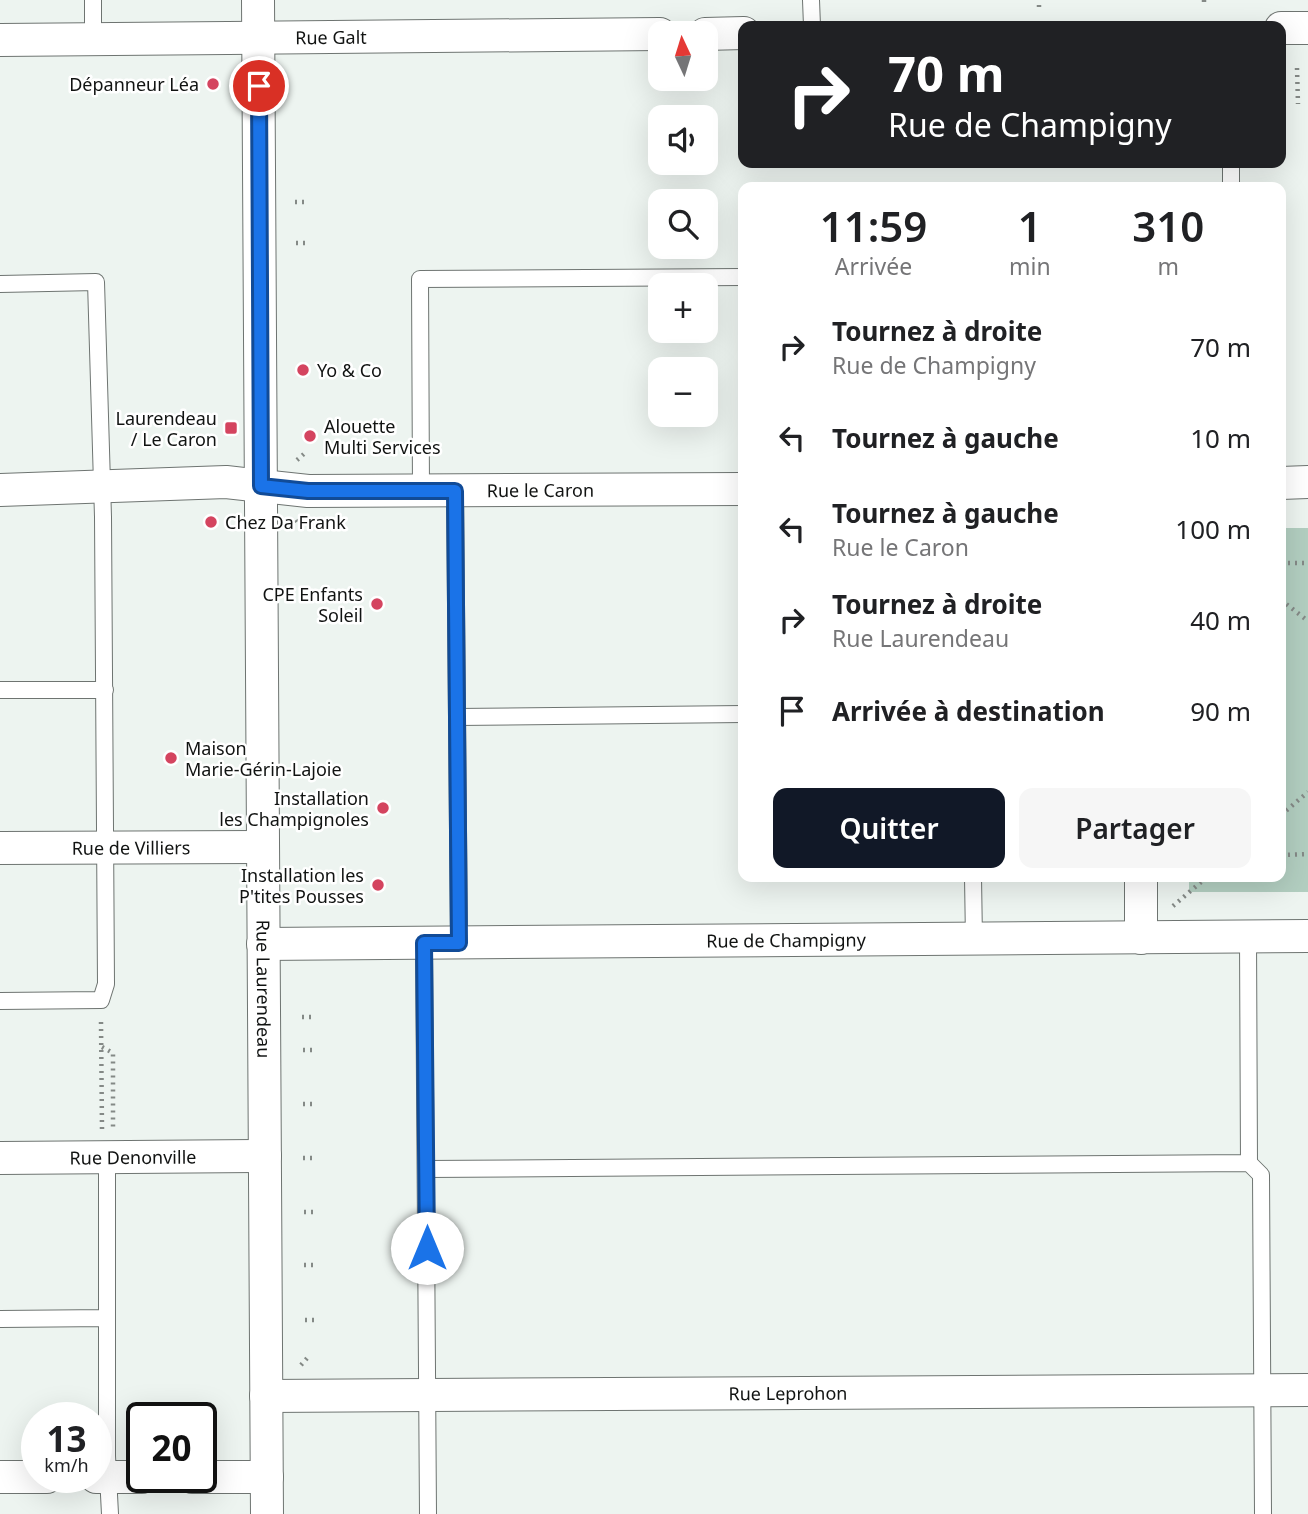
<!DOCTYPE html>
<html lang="fr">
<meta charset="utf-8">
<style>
body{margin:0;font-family:"Noto Sans",sans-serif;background:#f6f6f6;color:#202124;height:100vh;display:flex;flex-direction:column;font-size:26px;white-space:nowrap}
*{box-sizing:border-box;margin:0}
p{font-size:23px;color:#757577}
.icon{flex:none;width:38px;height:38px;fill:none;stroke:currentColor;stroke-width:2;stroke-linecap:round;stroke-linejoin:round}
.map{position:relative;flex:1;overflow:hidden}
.sheet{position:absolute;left:738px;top:182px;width:548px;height:700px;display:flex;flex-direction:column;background:#fff;border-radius:14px;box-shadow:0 7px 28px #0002}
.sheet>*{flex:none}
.banner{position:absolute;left:738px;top:21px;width:548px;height:147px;border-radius:14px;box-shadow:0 7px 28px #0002;background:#202124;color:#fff;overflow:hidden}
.needle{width:46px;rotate:356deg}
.controls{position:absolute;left:648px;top:21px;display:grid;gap:14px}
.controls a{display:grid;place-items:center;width:70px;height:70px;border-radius:14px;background:#fff;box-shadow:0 7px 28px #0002;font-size:35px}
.speed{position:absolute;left:21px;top:1402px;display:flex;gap:14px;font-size:35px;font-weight:700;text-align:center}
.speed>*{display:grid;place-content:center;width:91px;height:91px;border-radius:50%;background:#fff;box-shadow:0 7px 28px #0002;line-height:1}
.speed small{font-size:18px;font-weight:400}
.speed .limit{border:4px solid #111;border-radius:10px;background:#fff;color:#111}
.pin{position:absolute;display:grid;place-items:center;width:60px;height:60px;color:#fff;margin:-30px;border:4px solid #fff;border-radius:50%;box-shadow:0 2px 7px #0007}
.me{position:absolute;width:77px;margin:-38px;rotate:0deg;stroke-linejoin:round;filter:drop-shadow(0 0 5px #0008)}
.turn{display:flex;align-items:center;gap:24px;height:147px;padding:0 35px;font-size:32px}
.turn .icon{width:91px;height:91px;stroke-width:2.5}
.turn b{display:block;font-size:49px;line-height:60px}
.eta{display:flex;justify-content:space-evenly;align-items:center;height:119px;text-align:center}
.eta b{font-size:42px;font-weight:600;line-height:49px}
.primary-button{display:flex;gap:14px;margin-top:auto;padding:14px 35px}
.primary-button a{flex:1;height:80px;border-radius:14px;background:#111827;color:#fff;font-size:28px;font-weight:600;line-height:80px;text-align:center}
.primary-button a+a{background:#f6f6f6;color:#202124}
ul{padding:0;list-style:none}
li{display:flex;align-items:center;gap:21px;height:91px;padding:0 35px}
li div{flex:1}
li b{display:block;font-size:26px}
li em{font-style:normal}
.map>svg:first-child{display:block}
</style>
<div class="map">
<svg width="1308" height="1514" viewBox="0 0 1308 1514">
<rect width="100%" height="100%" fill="#edf4f0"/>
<path fill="#b2cec0" d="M1281,528H1308V892H1189V877H1281Z"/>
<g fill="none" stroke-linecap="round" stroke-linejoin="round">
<g stroke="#6e7471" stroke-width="18">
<path id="service" d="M811,0L812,26
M93,38V0
M1231,163V187
M0,284L96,282L103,517L106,984L101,1000L0,1001
M421,491L420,279L744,277
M455,491L459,943
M0,690H105
M457,717L744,714
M973,877L974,940
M1248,937L1249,1163L1261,1175L1263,1514
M424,943L428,1514
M107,1158V1456L110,1514
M426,1169L1249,1163
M0,1319L107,1318"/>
</g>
<g stroke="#6e7471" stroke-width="34">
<g id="minor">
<path id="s1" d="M258,0L267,1514"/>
<path d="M1281,28H1308"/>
<path d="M705,34L744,33"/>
<path id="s2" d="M0,40L660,34"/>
<path d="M1281,483L1308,482"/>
<path id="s3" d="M0,490L226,482L308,491L744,489"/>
<path id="s4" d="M0,848L263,847"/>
<path d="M1141,938V877"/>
<path id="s5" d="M263,944L1308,936"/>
<path id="s6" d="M0,1158L265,1156"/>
<path id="s7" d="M266,1396L1308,1390"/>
<path d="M0,1477H47"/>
<path d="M96,1477H142"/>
<path d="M192,1477H267"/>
</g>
</g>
<path stroke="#848986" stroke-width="4.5" stroke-dasharray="2 5" stroke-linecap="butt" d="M1204,0V5
M1039,7V0
M1297,68L1298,104
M295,202H308
M296,243H308
M297,460L305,453
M296,520L302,529
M1281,563H1308
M1281,600L1308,621
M1281,815L1308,792
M1281,855L1308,854
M1173,906L1207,877
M302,1017H313
M101,1022L102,1129
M102,1047L113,1053V1127
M303,1050H314
M303,1104H315
M303,1158H315
M304,1212H315
M304,1265H316
M305,1320H316
M301,1365L309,1356"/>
<use href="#service" stroke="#fff" stroke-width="16"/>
<use href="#minor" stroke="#fff" stroke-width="32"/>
</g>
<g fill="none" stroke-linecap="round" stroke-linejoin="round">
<g stroke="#114b97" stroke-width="18">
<path id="route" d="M259,86L261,486L308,491H455L459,943H424L427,1248"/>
</g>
<use href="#route" stroke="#1a73e8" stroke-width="12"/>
</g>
<g fill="#d4445f" stroke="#fff" stroke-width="2.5">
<circle cx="213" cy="84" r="7"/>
<circle cx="303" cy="370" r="7"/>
<rect x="224" y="421" width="14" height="14" rx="3.5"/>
<circle cx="310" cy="436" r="7"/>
<circle cx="211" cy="522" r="7"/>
<circle cx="377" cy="604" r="7"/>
<circle cx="171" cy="758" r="7"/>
<circle cx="383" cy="808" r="7"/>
<circle cx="378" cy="885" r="7"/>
</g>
<g text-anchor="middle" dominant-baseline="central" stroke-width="5" stroke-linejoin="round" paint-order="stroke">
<g font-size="18" fill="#111312" stroke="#fff">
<text stroke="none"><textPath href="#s2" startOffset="331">Rue Galt</textPath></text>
<text stroke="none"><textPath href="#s3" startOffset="541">Rue le Caron</textPath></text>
<text stroke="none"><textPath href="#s4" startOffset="131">Rue de Villiers</textPath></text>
<text stroke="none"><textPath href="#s5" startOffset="523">Rue de Champigny</textPath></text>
<text stroke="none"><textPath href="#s1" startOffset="989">Rue Laurendeau</textPath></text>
<text stroke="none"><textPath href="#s6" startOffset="133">Rue Denonville</textPath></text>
<text stroke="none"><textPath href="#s7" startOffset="522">Rue Leprohon</textPath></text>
</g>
<g font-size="18" fill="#111312" stroke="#fff" text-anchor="end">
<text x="199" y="84">Dépanneur Léa</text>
<text x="317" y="370" text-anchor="start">Yo &amp; Co</text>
<text x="217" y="418">Laurendeau<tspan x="217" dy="21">/ Le Caron</tspan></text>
<text x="324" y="426" text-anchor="start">Alouette<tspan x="324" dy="21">Multi Services</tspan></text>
<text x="225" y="522" text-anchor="start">Chez Da Frank</text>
<text x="363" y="594">CPE Enfants<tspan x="363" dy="21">Soleil</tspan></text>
<text x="185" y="748" text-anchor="start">Maison<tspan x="185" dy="21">Marie-Gérin-Lajoie</tspan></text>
<text x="369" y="798">Installation<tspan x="369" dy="21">les Champignoles</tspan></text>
<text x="364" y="875">Installation les<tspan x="364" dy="21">P'tites Pousses</tspan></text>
</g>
</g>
</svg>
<div class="controls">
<a><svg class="needle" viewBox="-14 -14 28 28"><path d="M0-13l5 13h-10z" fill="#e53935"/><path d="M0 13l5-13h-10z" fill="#757577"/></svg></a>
<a><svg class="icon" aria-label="sound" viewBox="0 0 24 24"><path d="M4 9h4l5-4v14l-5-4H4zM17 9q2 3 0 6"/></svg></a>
<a><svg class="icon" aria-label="search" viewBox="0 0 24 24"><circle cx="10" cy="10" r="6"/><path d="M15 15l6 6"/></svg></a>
<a>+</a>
<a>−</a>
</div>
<div class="speed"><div>13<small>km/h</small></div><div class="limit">20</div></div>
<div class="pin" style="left:259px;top:86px;background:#d93025"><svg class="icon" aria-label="arrive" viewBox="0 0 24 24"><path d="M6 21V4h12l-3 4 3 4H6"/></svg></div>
<svg class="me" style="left:427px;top:1248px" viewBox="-20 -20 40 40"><circle r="19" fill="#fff"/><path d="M0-13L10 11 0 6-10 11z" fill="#1a73e8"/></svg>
<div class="banner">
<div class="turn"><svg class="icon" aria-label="right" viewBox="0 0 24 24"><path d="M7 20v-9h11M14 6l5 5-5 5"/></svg><div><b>70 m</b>Rue de Champigny</div></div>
</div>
<section class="sheet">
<div class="eta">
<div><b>11:59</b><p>Arrivée</p></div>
<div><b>1</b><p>min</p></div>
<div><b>310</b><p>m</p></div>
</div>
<ul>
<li><svg class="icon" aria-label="right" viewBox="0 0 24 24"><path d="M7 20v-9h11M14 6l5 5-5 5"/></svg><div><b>Tournez à droite</b><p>Rue de Champigny</p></div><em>70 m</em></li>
<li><svg class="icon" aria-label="left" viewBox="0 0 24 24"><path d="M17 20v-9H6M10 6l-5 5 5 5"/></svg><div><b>Tournez à gauche</b></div><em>10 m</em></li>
<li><svg class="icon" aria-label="left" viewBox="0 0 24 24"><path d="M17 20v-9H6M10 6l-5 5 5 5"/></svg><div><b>Tournez à gauche</b><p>Rue le Caron</p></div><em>100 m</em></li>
<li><svg class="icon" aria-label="right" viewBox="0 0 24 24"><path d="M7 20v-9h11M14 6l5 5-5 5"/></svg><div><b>Tournez à droite</b><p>Rue Laurendeau</p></div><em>40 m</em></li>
<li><svg class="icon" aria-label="arrive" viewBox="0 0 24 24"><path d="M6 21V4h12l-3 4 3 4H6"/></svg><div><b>Arrivée à destination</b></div><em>90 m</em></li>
</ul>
<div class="primary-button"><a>Quitter</a><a>Partager</a></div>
</section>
</div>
